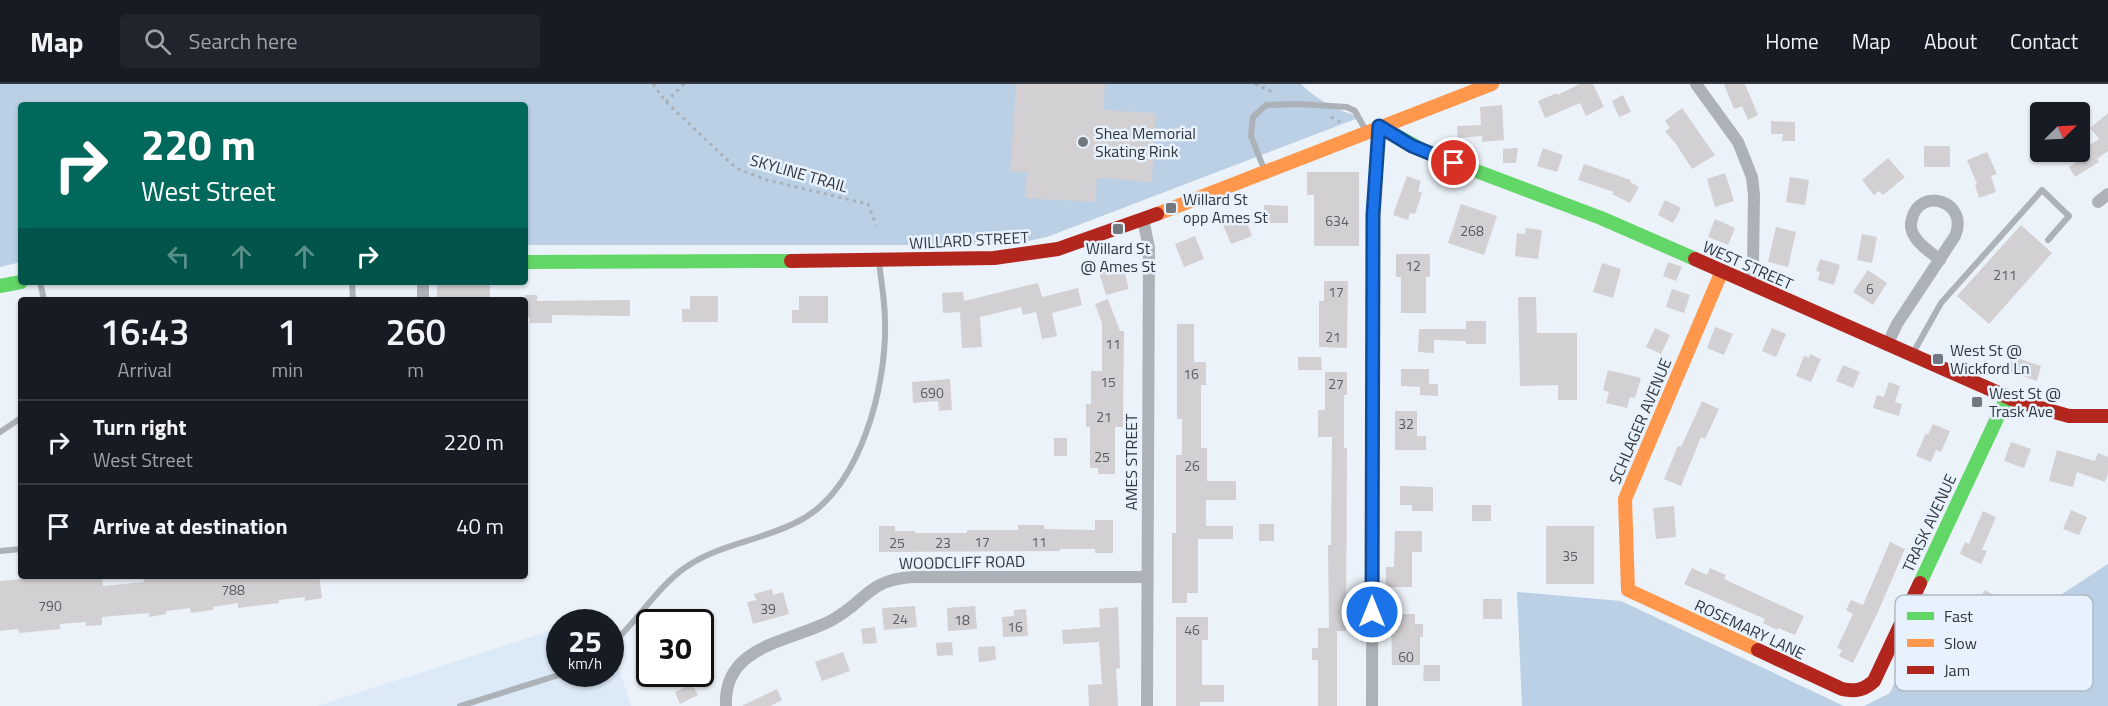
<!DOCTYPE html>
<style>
body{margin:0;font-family:"Titillium Web",sans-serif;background:#20242c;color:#f1f3f6;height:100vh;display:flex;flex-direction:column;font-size:22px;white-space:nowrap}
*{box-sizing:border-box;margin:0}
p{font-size:20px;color:#9ea1a6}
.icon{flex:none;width:33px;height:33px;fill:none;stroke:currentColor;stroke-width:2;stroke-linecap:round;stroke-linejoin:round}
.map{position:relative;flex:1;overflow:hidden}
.sheet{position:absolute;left:18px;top:213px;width:510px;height:282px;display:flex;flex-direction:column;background:#171b24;border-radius:6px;box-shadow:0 2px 4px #0004}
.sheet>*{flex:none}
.top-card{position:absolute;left:18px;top:18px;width:510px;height:183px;border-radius:6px;box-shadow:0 2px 4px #0004;background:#00695c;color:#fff;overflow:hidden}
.needle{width:39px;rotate:66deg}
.buttons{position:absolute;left:2030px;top:18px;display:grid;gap:12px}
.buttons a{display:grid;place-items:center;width:60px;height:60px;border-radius:6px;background:#171b24;box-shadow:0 2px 4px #0004;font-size:30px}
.speed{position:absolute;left:546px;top:525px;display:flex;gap:12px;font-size:30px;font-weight:700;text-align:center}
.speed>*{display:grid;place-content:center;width:78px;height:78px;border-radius:50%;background:#171b24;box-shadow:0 2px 4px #0004;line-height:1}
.speed small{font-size:15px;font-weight:400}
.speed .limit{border:3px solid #111;border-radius:9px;background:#fff;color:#111}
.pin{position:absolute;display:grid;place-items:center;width:51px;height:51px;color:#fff;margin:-26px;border:3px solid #fff;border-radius:50%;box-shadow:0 2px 6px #0007}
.me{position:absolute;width:66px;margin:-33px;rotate:0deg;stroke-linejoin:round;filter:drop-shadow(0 0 4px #0008)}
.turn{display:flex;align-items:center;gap:21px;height:126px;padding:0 24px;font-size:27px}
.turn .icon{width:78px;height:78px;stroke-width:2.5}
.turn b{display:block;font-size:42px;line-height:51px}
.lanes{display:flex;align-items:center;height:57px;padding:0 24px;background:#0003;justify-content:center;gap:30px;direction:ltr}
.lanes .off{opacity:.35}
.eta{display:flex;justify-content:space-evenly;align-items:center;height:102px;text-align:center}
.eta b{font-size:36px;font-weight:600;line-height:42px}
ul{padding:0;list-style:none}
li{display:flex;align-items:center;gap:18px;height:84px;padding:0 24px;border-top:2px solid #363941}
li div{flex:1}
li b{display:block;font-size:22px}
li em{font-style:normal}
header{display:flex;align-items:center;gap:36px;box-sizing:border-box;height:84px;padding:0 30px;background:#171b24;border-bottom:2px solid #363941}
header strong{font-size:28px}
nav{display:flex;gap:33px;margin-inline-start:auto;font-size:21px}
.search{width:420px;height:54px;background:#20242c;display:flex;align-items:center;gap:15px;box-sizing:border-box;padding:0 21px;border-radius:6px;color:#9ea1a6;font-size:22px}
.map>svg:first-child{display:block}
</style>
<header>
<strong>Map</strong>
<div class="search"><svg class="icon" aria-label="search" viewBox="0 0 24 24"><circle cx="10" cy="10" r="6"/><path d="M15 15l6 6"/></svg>Search here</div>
<nav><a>Home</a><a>Map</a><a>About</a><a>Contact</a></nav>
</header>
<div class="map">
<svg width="2108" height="622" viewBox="0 0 2108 622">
<rect width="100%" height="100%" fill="#ecf2f9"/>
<path fill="#dce9f7" d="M559,544L560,590H610L611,561L631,622H317Z"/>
<path fill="#bbcfe5" d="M0,0H1301C1318,17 1338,27 1361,33L1047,153L1019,159L977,161H525V21H21V178L0,183Z
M2108,480V622H1864L1890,609L1933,512L2007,546Z
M1517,508L1621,517L1844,622H1522Z"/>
<path fill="#d2d0d3" d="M1016,0H1105L1103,26L1156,29L1152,98L1097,94L1096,118L1025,114L1027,88L1010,87Z
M1580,0H1593L1604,23L1586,32L1580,19L1545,34L1538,17L1557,9V11Z
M1724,0H1745L1758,31L1748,36L1742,22L1734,25Z
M1623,11L1631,28L1619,33L1612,17Z
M1502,21L1504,56L1482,58V52L1458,54L1457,42L1481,41L1480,23Z
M1682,24L1715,71L1692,85L1676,60L1665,47L1670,44L1665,37Z
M2108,29V67L2097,75L2099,78L2075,93L2069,83L2075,79L2068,68H2079L2099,55L2090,44Z
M1771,37L1795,38V57H1782L1783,50H1771Z
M1924,62H1950V83H1924Z
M1518,64L1516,79H1503V65Z
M1543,64L1563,71L1557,88L1537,82Z
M1987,68L1997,90L1991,92L1996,108L1979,114L1975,101L1977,100L1967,76Z
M1888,74L1905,93L1883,111L1879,107L1874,111L1862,96Z
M1584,80L1631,96L1630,98L1639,103L1630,119L1612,110L1614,108L1578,96Z
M1307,88H1359V162H1314V111H1307Z
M1725,89L1734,117L1715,123L1707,95Z
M1407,92L1421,97L1418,107L1422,109L1415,130L1410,129L1408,136L1393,131Z
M1790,93L1809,96L1805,121L1786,118Z
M1665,116L1681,124L1673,139L1658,131Z
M1461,120L1497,132L1484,171L1448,159Z
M1264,121L1288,122V139H1264Z
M1244,131L1252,152L1231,160L1222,139Z
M1715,135L1735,144L1728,161L1708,153Z
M2021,141L2052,169L1989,240L1957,212Z
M1776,143L1796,148L1788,183L1768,178Z
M1526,144L1542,146L1538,175L1515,172L1517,149L1525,150Z
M1862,150L1877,153L1872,179L1857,176Z
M1195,152L1204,175L1184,183L1175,160Z
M1396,170H1430V193H1426V229H1401V193H1396Z
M1820,175L1840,181L1834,201L1818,196L1820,188L1816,187Z
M1668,178L1682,183L1676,197L1663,192Z
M1122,179L1129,205L1106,211L1098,185Z
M1602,179L1621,185L1613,214L1593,208Z
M1868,186L1887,199L1873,221L1853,208Z
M1324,197H1348L1347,264L1319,263V217H1324Z
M1038,199L1042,213L1078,204L1082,221L1052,229L1057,252L1042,255L1036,228L1023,231L1021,223L980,233L982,263L962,264L960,228L943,229L942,209L963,208L964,217Z
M470,200H490V216H437V201H470Z
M1672,205L1690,211L1684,229L1666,223Z
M525,211H537V217L630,216V232L552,231V239H530V233H525Z
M690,212H718V238H682V225H690Z
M799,212H828V239H792V226H799Z
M1518,213H1536L1537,249H1577V316H1558V301L1520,302Z
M1108,215L1120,247H1124L1123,343H1115V390H1098V384H1090V343H1086V320H1091V287H1102V239L1095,220Z
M1466,237H1486V260H1466V257L1434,256V269L1418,268L1419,245H1466Z
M1177,240H1194V278H1206V301H1201V364H1207V397H1236V416H1206V442H1233V455H1198V509H1187V519H1172V449H1176V371H1182V335H1177Z
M1715,243L1733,250L1724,271L1707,264Z
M1655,244L1670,251L1661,270L1646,263Z
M1772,244L1786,250L1776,273L1762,267Z
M1810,270L1821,275L1811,298L1796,292L1804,272L1809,274Z
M2011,272L2041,282L2037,297L2007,287Z
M1298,273H1321L1322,286H1298Z
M1843,281L1860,288L1853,304L1836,297Z
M1401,285H1429V300H1438V312L1420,311V303L1401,302Z
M1608,286L1641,294L1635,314L1630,313L1627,324L1606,319L1609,308L1603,306Z
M1325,288H1347V311H1344V364H1347L1346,547H1337V622H1318V576H1312V564H1318V544H1329L1328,461H1331L1332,353H1318V326H1325Z
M950,295L952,326L939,327L938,317L913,319L912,298Z
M1889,298L1900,302L1895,318L1902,320L1899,332L1873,324L1877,311L1884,313Z
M1702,317L1719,325L1705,355L1701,353L1681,402L1664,395L1678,362L1681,363Z
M1395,327H1417V352H1426V366H1395Z
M1933,340L1950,347L1941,368L1936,366L1931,378L1916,372L1926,349L1928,351Z
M1054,354H1067V372H1054Z
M2011,358L2031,365L2024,384L2004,377Z
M2057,366L2095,377L2098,369L2108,373V390L2105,398L2077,388L2073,403L2049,397Z
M1400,402L1433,403V427H1412V421H1400Z
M1472,421H1491V437H1472Z
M1674,422L1676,453L1656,455L1653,424Z
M2071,426L2087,433L2079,451L2063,445Z
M1983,427L1996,433L1982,466L1987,467L1981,480L1960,470L1965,458L1969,460Z
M1095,436H1113V469H1095V465H1060V467L879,468V442H895V447H915V449H967V446H1018V441H1044L1045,445L1095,446Z
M1259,440H1274V457H1259Z
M1546,442H1594V500H1546Z
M1395,447H1422V468H1412V503H1386V483H1394Z
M1890,458L1905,465L1878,528L1853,579L1839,572L1842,566L1837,564L1853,530L1846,526L1851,516L1863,521Z
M1692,484L1707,491L1710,484L1726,491L1724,495L1804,532L1795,551L1778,544L1777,546L1763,539L1765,535L1684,500Z
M51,492H102L103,502L144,498V492H319L322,514L305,517V513L279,516V519L238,524V519L213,523V526L191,529L190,524L166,527V530L149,533V529L102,533V541L86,542V538L60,540V545L41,547L19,549L18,545L0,547V497Z
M772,505L773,511L783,508L789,530L753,540L747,518L756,516L754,510Z
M1985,506L1997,513L1986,532L1970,522L1977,510L1980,513Z
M1483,515H1502V535H1483Z
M915,522L917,543L884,546L882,524Z
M975,522L977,545L948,547L947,524Z
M1118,523L1120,584L1116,585L1118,622H1089L1088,601L1102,600L1099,558L1063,560L1062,546L1100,543L1099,525Z
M1026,525L1028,552L1003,553L1002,533L1014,532V526Z
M1391,530H1415V540H1423V553H1420V581H1392Z
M1176,533H1208V556H1202V601H1224V618H1200V622H1176Z
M875,543L877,559L863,560L861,545Z
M952,558L953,571L937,572L936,559Z
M995,562L996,576L979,578L978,563Z
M843,568L850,587L822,597L815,578Z
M1424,581H1440V597H1423Z
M692,600L698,611L680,620L675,608Z
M777,605L782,616L770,622H742Z"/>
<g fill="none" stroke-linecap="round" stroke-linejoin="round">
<path stroke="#abb0b5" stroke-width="3" stroke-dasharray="3 4.5" stroke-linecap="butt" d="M653,0L666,18L736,84L767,96L868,120L876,141
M1255,0L1275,9
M666,18L684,0
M1331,33L1344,40"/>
<path stroke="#adb2b8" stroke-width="6" d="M1264,85L1251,52L1253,33L1266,21L1298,20L1347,23L1355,27L1366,47
M40,198L44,216
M352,198L353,216
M1913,269L1941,219L2042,106L2069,132L2048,156
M0,348L21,334
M0,467L21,465
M610,562C636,539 658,502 686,483C719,460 764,456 799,437C861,405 887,301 885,237C885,217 881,197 879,178
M460,622L562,590"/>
<path stroke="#adb2b8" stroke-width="12" d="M1696,0L1738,58L1752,93L1754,111L1753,180L1749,200
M2098,118L2108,110
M1143,135L1149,164L1147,622
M423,216V198
M1887,261L1897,240L1955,152C1970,117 1919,102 1912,135C1910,141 1911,148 1915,153C1920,162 1932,169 1940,176
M726,622C723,560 792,558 832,536C866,518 867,496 912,493H1147
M1372,622L1373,131L1379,42"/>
<path stroke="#63d668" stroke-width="14" d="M1379,42L1426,68L1601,134L1695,175
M525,178L791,177
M0,202L21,198
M1920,499L2007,313"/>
<path stroke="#ff974d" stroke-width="14" d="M1157,130L1492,0
M1722,187L1625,415L1628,506L1758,566"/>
<path stroke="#b3261e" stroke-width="14" d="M1695,175L2019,318L2069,332H2108
M791,177L994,174L1058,165L1157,130
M1758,566L1842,605C1855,608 1864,606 1874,597L1920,499"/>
</g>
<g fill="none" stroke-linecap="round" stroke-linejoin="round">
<g stroke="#114b97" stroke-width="15">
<path id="route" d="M1372,528L1373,131L1379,42L1412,62L1454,79"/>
</g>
<use href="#route" stroke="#1a73e8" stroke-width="10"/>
</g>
<g fill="#72787e" stroke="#e7f2fe" stroke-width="2">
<circle cx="1083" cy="58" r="6"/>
<rect x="1165" y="118" width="12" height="12" rx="3"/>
<rect x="1112" y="139" width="12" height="12" rx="3"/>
<rect x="1932" y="269" width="12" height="12" rx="3"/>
<rect x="1971" y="312" width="12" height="12" rx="3"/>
</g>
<g text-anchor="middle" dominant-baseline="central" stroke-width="5" stroke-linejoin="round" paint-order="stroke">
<g font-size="14" fill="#595d62">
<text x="1337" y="136">634</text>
<text x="1472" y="146">268</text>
<text x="1413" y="181">12</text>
<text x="2005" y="190">211</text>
<text x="1870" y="204">6</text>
<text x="1336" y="207">17</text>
<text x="1333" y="252">21</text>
<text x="1113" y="259">11</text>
<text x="1191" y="289">16</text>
<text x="1108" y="297">15</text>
<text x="1336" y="299">27</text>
<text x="932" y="308">690</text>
<text x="1104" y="332">21</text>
<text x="1406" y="339">32</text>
<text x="1102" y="372">25</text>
<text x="1192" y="381">26</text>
<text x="982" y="457">17</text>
<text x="1039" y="457">11</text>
<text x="897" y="458">25</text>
<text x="943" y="458">23</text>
<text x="1570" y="471">35</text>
<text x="233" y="505">788</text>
<text x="50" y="521">790</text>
<text x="768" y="524">39</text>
<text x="900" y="534">24</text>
<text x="962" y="535">18</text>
<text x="1015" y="542">16</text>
<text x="1192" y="545">46</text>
<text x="1406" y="572">60</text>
</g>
<g font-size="16" fill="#31373c" stroke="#e7f2fe" text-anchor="start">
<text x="1095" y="49">Shea Memorial<tspan x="1095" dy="18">Skating Rink</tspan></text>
<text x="1183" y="115">Willard St<tspan x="1183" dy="18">opp Ames St</tspan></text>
<text x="1118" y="164" text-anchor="middle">Willard St<tspan x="1118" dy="18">@ Ames St</tspan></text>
<text x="1950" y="266">West St @<tspan x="1950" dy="18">Wickford Ln</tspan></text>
<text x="1989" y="309">West St @<tspan x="1989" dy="18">Trask Ave</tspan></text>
</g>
<g font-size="16" fill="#31373c" stroke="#e7f2fe">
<text transform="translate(799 89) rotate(16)">SKYLINE TRAIL</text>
<text transform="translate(969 156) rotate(-3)">WILLARD STREET</text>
<text transform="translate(1748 181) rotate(24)">WEST STREET</text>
<text transform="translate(1640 337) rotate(-67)">SCHLAGER AVENUE</text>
<text transform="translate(1131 378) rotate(-90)">AMES STREET</text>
<text transform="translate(1929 439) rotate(-65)">TRASK AVENUE</text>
<text transform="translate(962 478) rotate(-1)">WOODCLIFF ROAD</text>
<text transform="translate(1750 545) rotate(25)">ROSEMARY LANE</text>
</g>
</g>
<rect x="1895" y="511" width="198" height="96" rx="9" fill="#e7f2fe" stroke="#b0bac4" stroke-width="1.5"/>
<rect x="1907" y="528" width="27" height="8" fill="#63d668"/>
<rect x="1907" y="555" width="27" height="8" fill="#ff974d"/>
<rect x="1907" y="582" width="27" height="8" fill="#b3261e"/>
<g font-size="16" fill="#31373c">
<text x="1944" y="538">Fast</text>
<text x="1944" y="565">Slow</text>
<text x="1944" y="592">Jam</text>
</g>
</svg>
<div class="buttons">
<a><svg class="needle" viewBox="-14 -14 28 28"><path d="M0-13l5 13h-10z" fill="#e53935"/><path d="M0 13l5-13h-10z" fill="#9ea1a6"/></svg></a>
</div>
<div class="speed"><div>25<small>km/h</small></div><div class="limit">30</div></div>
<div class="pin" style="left:1454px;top:79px;background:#d93025"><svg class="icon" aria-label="arrive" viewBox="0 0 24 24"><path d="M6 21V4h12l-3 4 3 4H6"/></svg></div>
<svg class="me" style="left:1372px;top:528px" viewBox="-20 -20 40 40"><circle r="17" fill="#1a73e8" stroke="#fff" stroke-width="3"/><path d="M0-11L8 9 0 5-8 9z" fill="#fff"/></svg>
<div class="top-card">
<div class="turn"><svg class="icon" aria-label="right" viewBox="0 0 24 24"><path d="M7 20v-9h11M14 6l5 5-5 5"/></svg><div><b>220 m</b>West Street</div></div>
<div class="lanes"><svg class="icon off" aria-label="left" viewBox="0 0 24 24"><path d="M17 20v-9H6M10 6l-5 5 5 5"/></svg><svg class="icon off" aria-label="ahead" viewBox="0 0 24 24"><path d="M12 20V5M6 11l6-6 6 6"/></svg><svg class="icon off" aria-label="ahead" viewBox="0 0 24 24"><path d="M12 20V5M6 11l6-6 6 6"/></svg><svg class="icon" aria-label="right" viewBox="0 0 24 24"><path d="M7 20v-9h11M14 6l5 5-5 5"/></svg></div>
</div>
<section class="sheet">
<div class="eta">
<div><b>16:43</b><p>Arrival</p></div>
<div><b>1</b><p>min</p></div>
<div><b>260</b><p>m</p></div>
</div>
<ul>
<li><svg class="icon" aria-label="right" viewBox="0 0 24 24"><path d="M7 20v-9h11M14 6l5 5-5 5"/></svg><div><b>Turn right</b><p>West Street</p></div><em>220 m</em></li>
<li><svg class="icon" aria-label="arrive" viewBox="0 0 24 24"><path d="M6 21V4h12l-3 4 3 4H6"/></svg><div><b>Arrive at destination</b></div><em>40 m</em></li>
</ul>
</section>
</div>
